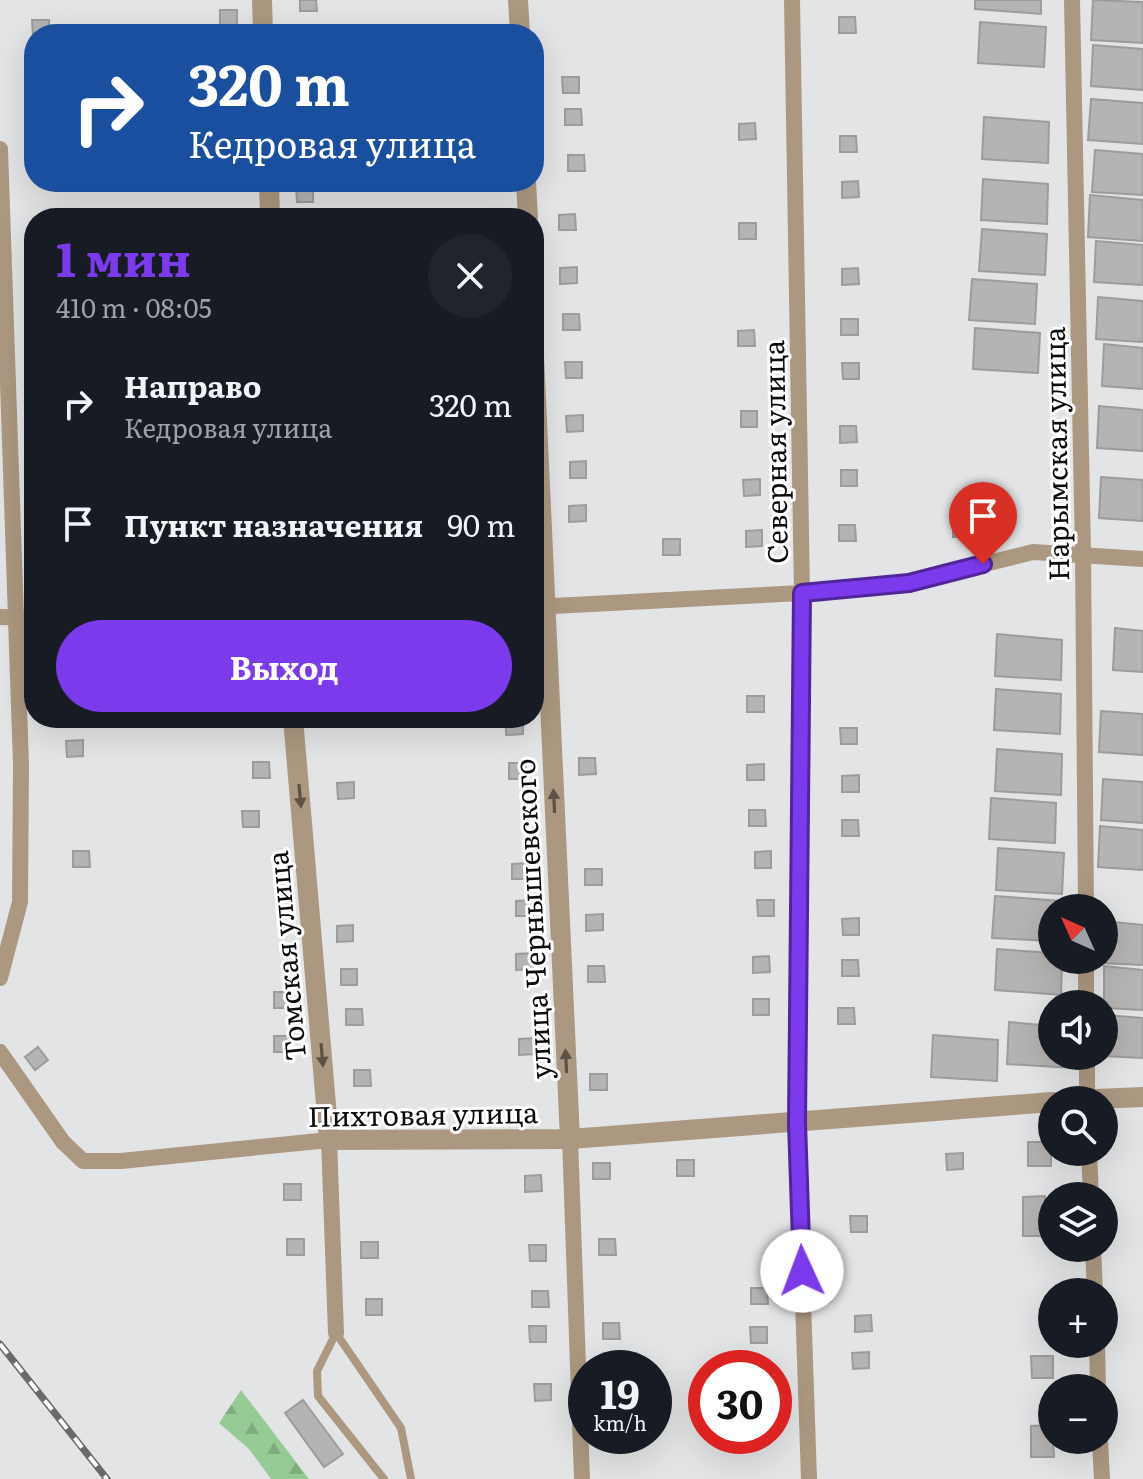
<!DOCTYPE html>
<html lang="ru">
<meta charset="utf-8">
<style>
body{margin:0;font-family:Literata,serif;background:#20242c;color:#f1f3f6;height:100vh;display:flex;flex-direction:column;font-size:30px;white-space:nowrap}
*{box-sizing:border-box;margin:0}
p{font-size:26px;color:#9ea1a6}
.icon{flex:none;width:44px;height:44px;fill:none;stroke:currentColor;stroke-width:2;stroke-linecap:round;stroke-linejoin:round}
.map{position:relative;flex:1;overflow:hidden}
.details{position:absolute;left:24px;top:208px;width:520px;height:520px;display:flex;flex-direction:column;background:#171b24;border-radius:32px;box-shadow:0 8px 32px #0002}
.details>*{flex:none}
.top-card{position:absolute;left:24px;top:24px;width:520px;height:168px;border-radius:32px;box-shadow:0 8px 32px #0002;background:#1a4fa0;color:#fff;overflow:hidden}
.needle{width:52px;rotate:315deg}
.fabs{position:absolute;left:1038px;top:894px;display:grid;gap:16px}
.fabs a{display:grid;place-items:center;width:80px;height:80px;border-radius:50%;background:#171b24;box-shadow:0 8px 32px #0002;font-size:40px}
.speed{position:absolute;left:568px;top:1350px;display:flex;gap:16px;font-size:40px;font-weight:700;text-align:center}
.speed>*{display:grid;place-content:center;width:104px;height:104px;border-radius:50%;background:#171b24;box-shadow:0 8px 32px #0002;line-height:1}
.speed small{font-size:20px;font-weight:400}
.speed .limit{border:12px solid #d22;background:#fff;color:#111}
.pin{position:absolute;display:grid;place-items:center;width:68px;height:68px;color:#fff;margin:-82px -34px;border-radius:50% 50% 50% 0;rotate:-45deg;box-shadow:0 0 8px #0007}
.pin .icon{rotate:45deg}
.me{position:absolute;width:88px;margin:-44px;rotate:358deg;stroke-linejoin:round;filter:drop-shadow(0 0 6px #0008)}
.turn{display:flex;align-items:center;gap:28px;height:168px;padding:0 32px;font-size:36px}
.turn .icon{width:104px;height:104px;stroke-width:2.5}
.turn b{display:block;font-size:56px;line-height:68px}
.round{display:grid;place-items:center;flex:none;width:84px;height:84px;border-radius:42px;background:#20242c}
.head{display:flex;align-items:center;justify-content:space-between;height:136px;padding:0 32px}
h1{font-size:48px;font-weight:700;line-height:60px;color:#7c3aed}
.primary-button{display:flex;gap:16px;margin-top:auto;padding:16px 32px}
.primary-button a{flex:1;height:92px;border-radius:48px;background:#7c3aed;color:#fff;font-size:32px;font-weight:700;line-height:92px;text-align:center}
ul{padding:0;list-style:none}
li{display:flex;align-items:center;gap:24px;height:120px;padding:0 32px}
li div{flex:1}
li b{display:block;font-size:30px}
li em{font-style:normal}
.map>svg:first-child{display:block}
</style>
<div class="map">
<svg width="1143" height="1479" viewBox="0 0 1143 1479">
<defs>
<pattern id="forest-firs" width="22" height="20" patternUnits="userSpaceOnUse" patternTransform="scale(2)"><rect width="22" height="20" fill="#96cb96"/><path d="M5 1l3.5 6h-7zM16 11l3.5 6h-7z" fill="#80ad80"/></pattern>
</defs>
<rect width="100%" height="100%" fill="#e3e4e5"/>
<path fill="url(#forest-firs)" d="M241,1390L309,1479H271L249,1449L219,1423Z"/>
<path fill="#b6b4b3" stroke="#9d9c9b" stroke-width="2" d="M300,0H316L317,11H300Z
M975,0H1041V14L975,9Z
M1093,0L1143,2V43L1091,40Z
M220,10H237V26H220Z
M839,17H855L856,33H839Z
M32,20H49V34H34L33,36Z
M980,22L1046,27L1044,67L978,63Z
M1093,45L1143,49V90L1091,86Z
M562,77H579V93H563Z
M1091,99L1143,103V144L1088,140Z
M565,109H581L582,125H565Z
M984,117L1049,122L1048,163L982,159Z
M755,123L756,139L739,140V124Z
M840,136H856L857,152H840Z
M1095,150L1143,154V195L1092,192Z
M568,155H584L585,171H568Z
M983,179L1048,184L1047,224L981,220Z
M858,181L859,197L842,198V182Z
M296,186H313V202H297Z
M1090,195L1143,200V241L1088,237Z
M575,214L576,230H559V215Z
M739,223H756V239H739Z
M982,229L1047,234L1045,275L979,271Z
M1096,241L1143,245V285L1094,282Z
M577,267V283L560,284V268Z
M858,268L859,284L842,285V269Z
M972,279L1037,284L1035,324L969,320Z
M1098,297L1143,301V342L1096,339Z
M563,314H579L580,330H563Z
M841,319H858V335H841Z
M975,328L1040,333L1038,373L973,369Z
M754,330L755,346H738V331Z
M1104,344L1143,348V389L1102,386Z
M565,362H582V378H566Z
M842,363H859V379H843Z
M1099,406L1143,410V451L1097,448Z
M741,411H757V427H741Z
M583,415V431L567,432L566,416Z
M840,426H856L857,442L840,443Z
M586,461V478H570V462Z
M841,470H857V486H841Z
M1101,477L1143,480V521L1099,518Z
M760,479V495L744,496L743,480Z
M586,505V521L569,522V506Z
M969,520L970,536L953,537V521Z
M839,525H855L856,541H839Z
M762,530V546L746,547V531Z
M663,539H680V555H663Z
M1115,628L1143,631V672L1113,670Z
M997,634L1062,640L1061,680L995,676Z
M996,689L1061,694L1060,734L994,730Z
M747,696H764V712H747Z
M1101,711L1143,714V755L1099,752Z
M506,719H523V734L506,735Z
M840,728H857V744H841Z
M83,740V756L67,757L66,741Z
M997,749L1062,754L1061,795L995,791Z
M579,758H595L596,774L579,775Z
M253,762H269L270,778H253Z
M509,763H526V779H509Z
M764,764V780H747V765Z
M859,775V792H842V776Z
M1103,779L1143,782V823L1101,820Z
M354,782V798L338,799L337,783Z
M991,798L1056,803L1055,843L989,839Z
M749,810H765L766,826H749Z
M242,811H259V827H243Z
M842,820H858L859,836H842Z
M1100,826L1143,830V870L1098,867Z
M998,848L1064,853L1062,894L996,890Z
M73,851H89L90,867H73Z
M771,851V868H755V852Z
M529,863V879H512V864Z
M585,869H602V885H585Z
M995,896L1060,901L1059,908H1052V941L992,938Z
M533,900V916H516V901Z
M757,900H774V916H758Z
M603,914V930L586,931V915Z
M859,918V935H843L842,919Z
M1104,921L1143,925V965L1101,963L1104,960Z
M353,925V941L337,942V926Z
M997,949L1052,953V960H1062L1061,995L995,990Z
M533,953V969L516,970V954Z
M769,956L770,972L753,973V957Z
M842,960H858L859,976H842Z
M588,966H604L605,982H588Z
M1104,966L1143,970V1010L1104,1008Z
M341,969H357V985H341Z
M274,992H291V1008H274Z
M753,999H769V1015H753Z
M838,1008H854L855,1024H838Z
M346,1009H362L363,1025H346Z
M1105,1015L1143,1018V1058L1103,1056Z
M1009,1022L1052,1026V1056H1073V1068L1007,1064Z
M933,1035L998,1040L997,1081L931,1077Z
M274,1036H290L291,1052H274Z
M535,1038L536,1054L519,1055V1039Z
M38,1047L48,1060L35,1070L25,1057Z
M354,1070H370L371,1086H354Z
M590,1074H607V1090H590Z
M1028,1142H1051V1166H1028Z
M963,1153V1169L947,1170L946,1154Z
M677,1160H694V1176H677Z
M593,1163H610V1179H593Z
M541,1175L542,1191L525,1192V1176Z
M284,1184H301V1200H284Z
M1045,1196V1236H1023V1197Z
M850,1216H867V1232H851Z
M287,1239H304V1255H287Z
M599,1239H615L616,1255H599Z
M361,1242H378V1258H361Z
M529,1245H546V1261H530Z
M751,1288H767L768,1304H751Z
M532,1291H548L549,1307H532Z
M366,1299H382V1315H366Z
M871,1315L872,1331L855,1332V1316Z
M603,1323H619L620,1339H603Z
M529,1326H546V1342H530Z
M750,1327H767V1343H751Z
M869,1352V1368L853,1369L852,1353Z
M1031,1356H1053V1378H1032Z
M534,1384H551V1400L535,1401Z
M303,1400L343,1454L324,1467L285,1413Z
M1052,1425L1054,1457H1031V1426Z"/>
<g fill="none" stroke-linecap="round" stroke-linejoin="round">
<path stroke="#ac9880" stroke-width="8" d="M384,1479L318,1396L317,1371L336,1333L401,1428L411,1479"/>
<path stroke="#ac9880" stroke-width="16" d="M792,0L802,593L797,1123L809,1479
M1072,0L1083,553L1086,908
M0,149L21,765L20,902L0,978
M534,607L802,593L909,583L1033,552L1143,559
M0,617L34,618
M1086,960V1004
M0,1052L63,1142L83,1161H121L329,1140L336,1333
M1087,1056V1100
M570,1139L582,1479
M1089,1152L1091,1196
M1093,1248L1095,1292
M1097,1344L1098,1388
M1100,1440L1102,1479"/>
<path stroke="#ac9880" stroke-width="20" d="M262,0L263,34
M518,0L520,34
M269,182L270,218
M526,182L528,218
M534,356L570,1139
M293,718L329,1140L570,1139L1052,1102
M1071,1100L1143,1097"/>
<g stroke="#696a6b" stroke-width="7">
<path id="rail" d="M0,1344L107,1479"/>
</g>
<use href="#rail" stroke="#fff" stroke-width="4" stroke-dasharray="12" stroke-linecap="butt"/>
</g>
<defs><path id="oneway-solid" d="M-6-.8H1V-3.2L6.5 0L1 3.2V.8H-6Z" transform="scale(2)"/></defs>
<g fill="#5c5246">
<use href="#oneway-solid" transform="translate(300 796) rotate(85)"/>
<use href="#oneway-solid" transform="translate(554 801) rotate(-93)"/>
<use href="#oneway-solid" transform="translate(322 1055) rotate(85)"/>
<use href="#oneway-solid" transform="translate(566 1061) rotate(-93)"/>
</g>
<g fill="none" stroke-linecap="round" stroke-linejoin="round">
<g stroke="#51269a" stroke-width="20">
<path id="route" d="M802,1271L797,1123L802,593L909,583L983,564"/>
</g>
<use href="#route" stroke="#7c3aed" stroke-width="14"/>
</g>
<g text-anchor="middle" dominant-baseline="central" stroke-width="6" stroke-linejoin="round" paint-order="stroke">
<g font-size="28" fill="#0b0b0c" stroke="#fff">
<text transform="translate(774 452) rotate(-91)">Северная улица</text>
<text transform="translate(1055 454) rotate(-91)">Нарымская улица</text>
<text transform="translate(531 919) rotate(-93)">улица Чернышевского</text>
<text transform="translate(285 956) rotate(-95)">Томская улица</text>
<text transform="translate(423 1113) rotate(-1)">Пихтовая улица</text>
</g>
</g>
</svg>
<div class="fabs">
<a><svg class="needle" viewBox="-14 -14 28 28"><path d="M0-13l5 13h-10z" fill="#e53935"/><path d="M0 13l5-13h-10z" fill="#9ea1a6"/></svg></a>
<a><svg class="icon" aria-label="sound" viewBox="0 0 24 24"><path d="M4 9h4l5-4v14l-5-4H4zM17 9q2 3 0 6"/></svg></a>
<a><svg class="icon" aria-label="search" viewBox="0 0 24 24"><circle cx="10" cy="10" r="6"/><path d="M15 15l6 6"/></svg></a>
<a><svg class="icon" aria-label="layers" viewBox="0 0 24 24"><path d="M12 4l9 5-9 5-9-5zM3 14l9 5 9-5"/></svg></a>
<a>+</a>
<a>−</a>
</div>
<div class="speed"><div>19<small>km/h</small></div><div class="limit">30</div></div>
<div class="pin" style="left:983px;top:564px;background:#d93025"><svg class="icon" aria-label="arrive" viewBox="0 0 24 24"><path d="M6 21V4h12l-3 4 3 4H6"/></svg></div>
<svg class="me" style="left:802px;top:1271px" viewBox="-20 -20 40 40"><circle r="19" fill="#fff"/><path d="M0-13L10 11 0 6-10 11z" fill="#7c3aed"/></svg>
<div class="top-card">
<div class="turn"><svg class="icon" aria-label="right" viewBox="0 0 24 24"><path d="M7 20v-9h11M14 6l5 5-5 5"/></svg><div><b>320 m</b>Кедровая улица</div></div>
</div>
<section class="details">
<div class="head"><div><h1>1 мин</h1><p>410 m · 08:05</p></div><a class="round"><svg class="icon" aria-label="close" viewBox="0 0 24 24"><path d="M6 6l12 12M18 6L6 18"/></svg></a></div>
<ul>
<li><svg class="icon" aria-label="right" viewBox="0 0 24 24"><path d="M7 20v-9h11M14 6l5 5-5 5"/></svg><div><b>Направо</b><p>Кедровая улица</p></div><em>320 m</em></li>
<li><svg class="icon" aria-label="arrive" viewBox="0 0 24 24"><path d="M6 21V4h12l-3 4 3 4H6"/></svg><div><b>Пункт назначения</b></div><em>90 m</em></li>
</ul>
<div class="primary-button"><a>Выход</a></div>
</section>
</div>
